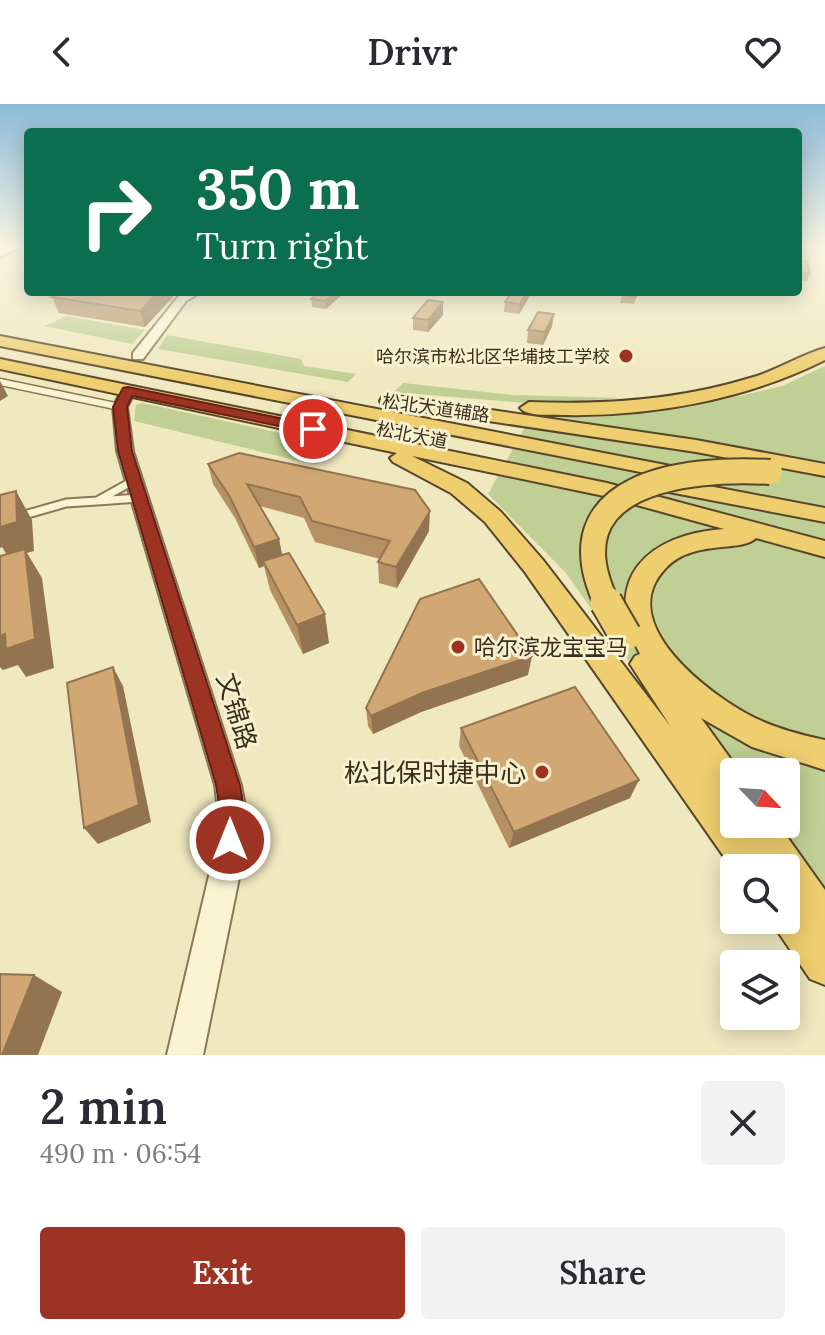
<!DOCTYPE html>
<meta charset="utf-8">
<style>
body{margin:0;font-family:Lora,"Noto Sans SC",serif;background:#f2f2f3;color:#2b2b33;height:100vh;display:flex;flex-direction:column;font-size:30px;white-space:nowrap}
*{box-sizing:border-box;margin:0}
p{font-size:26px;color:#7c7c81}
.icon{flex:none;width:44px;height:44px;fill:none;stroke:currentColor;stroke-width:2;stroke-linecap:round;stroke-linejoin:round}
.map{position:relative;height:951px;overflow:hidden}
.side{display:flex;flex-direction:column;background:#fff;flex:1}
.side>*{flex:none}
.banner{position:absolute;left:24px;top:24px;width:778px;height:168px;border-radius:8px;box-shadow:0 4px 20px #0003;background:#0b6e4f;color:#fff;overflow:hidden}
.needle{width:52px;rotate:115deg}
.tools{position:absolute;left:720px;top:654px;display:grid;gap:16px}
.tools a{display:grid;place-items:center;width:80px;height:80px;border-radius:8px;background:#fff;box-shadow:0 4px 20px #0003;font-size:40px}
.pin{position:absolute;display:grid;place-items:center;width:68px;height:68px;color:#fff;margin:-34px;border:4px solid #fff;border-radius:50%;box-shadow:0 2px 8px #0007}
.me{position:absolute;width:88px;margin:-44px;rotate:0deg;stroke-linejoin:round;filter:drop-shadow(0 0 6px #0008)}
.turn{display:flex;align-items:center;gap:28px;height:168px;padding:0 40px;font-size:36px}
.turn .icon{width:104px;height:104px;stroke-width:2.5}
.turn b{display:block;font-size:56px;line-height:68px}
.round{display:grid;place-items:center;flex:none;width:84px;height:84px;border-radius:8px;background:#f2f2f3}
.head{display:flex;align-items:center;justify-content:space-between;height:136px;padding:0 40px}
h1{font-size:48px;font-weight:600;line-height:60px}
.primary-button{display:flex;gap:16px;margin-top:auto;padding:16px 40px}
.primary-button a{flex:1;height:92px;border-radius:8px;background:#9d3323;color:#fff;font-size:32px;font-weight:600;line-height:92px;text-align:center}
.primary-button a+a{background:#f2f2f3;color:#2b2b33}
header{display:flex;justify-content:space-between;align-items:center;height:104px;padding:0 40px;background:#fff;font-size:36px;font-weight:600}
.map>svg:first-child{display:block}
</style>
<header><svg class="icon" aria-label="back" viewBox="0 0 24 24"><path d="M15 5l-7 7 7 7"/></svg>Drivr<svg class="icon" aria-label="heart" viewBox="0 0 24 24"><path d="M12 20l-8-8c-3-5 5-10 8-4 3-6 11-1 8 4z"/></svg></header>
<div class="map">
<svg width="825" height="951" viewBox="0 0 825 951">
<rect width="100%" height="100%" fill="#f0e8bf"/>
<path fill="#c0cf93" d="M67,212L145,226L132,240L44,222Z
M167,231L301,255L304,262L356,270L348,278L158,245Z
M825,262V830L786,764L745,720H786V668H734V706L566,469L488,390L531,312L691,303L782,282Z
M403,279L513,291L622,294L538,300L394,288Z
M142,299L317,337L326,356L317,360L307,359L134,317L136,301Z"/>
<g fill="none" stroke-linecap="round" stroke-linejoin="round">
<g stroke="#8a7957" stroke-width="9">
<path id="service-far1" d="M0,278L120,303"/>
</g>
<g stroke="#8a7957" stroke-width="11">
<path id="service" d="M133,377L97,397L139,394
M0,418L66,399L97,397"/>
</g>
<g stroke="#8a7957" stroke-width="4">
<path id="tertiary" d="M188,188H201L186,197L143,255H133V249L178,193Z
M128,283L135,287L127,303L133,347L241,681L247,713L242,759L203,951H167L212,759L219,713L215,681L117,347L113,303L123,284Z"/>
</g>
<g stroke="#57462b" stroke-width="4">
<path id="primary" d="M19,144L0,153V145Z"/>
</g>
<g stroke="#57462b" stroke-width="4">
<path id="trunk" d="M0,232L676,363L687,369L676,375L0,242Z
M825,244V256C745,296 650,313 561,311C548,310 528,313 520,304L529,298C603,301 679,296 750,274C776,267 800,251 825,244Z
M0,255L607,379L825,437V453L756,434C741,449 693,435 666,464C612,519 711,592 755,614C778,625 801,631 825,636V666L752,643L701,614L740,668H734V720H778L825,786V881L810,875L770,816H786V764H734V767L525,468L485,418L451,389L393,358L390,354L397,349L0,265ZM412,352L604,392L724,425C648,430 600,475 640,550L635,552L630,560L671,623L543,456L501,408L467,379Z
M389,291L696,336L825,360V372L696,348L382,301L380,297L382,293Z
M651,371L825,404V418L643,383L640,378Z"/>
</g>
<use href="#service-far1" stroke="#fbf4d3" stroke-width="6"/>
<use href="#service" stroke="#fbf4d3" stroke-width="7"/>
<use href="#tertiary" fill="#fbf4d3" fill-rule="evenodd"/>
<use href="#primary" fill="#f6e594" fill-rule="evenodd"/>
<use href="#trunk" fill="#eece6f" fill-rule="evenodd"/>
<g stroke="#57462b" stroke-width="28" stroke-linecap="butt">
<path id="trunk-bridge-far1" d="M607,500C549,379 685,363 770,368"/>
</g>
<g stroke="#57462b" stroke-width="35" stroke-linecap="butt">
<path id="trunk-bridge" d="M606,498L625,531"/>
</g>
<use href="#trunk-bridge-far1" stroke="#eece6f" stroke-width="24"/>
<use href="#trunk-bridge" stroke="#eece6f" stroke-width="31"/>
</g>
<path fill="#b49063" d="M798,157L810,170L807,177L798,176Z
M63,188H172L173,193L145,223L59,209L52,193Z
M512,188H532L519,210L504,208L505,198Z
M623,188H638L634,200L620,199Z
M344,189L326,205L312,203L311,195Z
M443,211L428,228L413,226V214Z
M552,222L543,241L527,239L528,226Z
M208,360L429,427L397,484L379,479L378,458L380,455L315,438L304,414L260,402L279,435L282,451L329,539L303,550L270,486L264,462L259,464L235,414L213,380Z
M528,571L421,608L373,630L368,622L366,604Z
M461,624L630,694L509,744L459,642Z"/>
<path fill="#927550" d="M159,188H172L173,193L145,223L140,207Z
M335,188H344V189L326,205L325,197Z
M527,188H532L519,210L520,200Z
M443,198V211L428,228V216Z
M554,210L552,222L543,241L545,228Z
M0,277L8,292L0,297Z
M16,387L32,416L34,447L27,449L42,474L54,564L26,573L18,561L3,566L0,563V532L9,454L2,443L0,444V423Z
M430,407L429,427L397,484L396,463Z
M279,435L283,456L263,457L264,462L259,464L254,443Z
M325,510L329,539L303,550L297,521Z
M532,552L528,571L421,608L373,630L371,612L422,589Z
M113,563L123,582L151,718L98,740L84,724Z
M639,676L630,694L509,744L514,728Z
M34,871L62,888L38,951H2Z"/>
<path fill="#d1a773" stroke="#927550" stroke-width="2" d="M798,157L807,158L810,170L798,168Z
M63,188H159L140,207L52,193Z
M320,188H335L325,197L311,195Z
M512,188H527L520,200L505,198Z
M623,188H638L636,193L622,191Z
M428,196L443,198L428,216L413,214Z
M538,208L554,210L545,228L528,226Z
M239,349L415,386L430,407L396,463L378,458L390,437L312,417L300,393L247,380L279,435L254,443L230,393L208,360Z
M16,387L17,418L0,423V391Z
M25,445L35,535L6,545L5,530L0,532V452Z
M289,449L325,510L297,521L263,457Z
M479,475L532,552L422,589L371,612L366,604L420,495Z
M113,563L139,701L84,724L67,579Z
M575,583L639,676L514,728L461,624Z
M0,870L34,871L2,951H0Z"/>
<linearGradient id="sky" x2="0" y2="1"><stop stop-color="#8cbad7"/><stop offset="0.52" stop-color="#f8f5e2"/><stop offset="1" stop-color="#f8f5e2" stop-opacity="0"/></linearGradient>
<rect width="825" height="277" fill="url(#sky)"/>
<path fill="#9d3323" stroke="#662117" stroke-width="2" d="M128,283L313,321L320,325L313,329L132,292L127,303L132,347L240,681C244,703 248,724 239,745L230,749L221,745L217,736L221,713L216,681L118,347L113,303L123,284Z"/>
<g fill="#9d3323" stroke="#f7f1cf" stroke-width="3">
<circle cx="626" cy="252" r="8"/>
<circle cx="458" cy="543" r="8"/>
<circle cx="542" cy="668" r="8"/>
</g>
<g text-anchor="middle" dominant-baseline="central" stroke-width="6" stroke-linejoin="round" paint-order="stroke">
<g font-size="18" fill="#392e1c" stroke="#f7f1cf" text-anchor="end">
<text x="610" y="252">哈尔滨市松北区华埔技工学校</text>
</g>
<g font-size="18" fill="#392e1c" stroke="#f7f1cf">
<text transform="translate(436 304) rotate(8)">松北大道辅路</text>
<text transform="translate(412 331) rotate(11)">松北大道</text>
</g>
<g font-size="22" fill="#392e1c" stroke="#f7f1cf" text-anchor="start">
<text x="474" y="543">哈尔滨龙宝宝马</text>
</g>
<g font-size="26" fill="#392e1c" stroke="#f7f1cf">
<text transform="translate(237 607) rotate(73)">文锦路</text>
</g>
<g font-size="26" fill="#392e1c" stroke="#f7f1cf" text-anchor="end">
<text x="526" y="668">松北保时捷中心</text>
</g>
</g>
</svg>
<div class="tools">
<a><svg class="needle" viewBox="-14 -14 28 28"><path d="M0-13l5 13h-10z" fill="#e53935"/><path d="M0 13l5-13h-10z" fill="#7c7c81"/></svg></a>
<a><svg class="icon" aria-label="search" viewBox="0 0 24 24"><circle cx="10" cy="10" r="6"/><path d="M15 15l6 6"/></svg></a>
<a><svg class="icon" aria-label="layers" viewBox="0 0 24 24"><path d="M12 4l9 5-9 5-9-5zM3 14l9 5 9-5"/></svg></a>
</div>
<div class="pin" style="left:313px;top:325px;background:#d93025"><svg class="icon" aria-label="arrive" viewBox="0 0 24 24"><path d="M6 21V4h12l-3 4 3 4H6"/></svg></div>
<svg class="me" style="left:230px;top:736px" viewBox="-20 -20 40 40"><circle r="17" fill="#9d3323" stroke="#fff" stroke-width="3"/><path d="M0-11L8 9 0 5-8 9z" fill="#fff"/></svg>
<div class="banner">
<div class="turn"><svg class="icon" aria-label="right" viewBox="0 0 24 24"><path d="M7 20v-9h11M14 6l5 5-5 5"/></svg><div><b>350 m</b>Turn right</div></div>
</div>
</div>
<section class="side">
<div class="head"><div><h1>2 min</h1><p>490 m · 06:54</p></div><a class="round"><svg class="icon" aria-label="close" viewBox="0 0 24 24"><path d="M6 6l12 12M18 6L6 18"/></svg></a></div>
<div class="primary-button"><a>Exit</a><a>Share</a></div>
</section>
